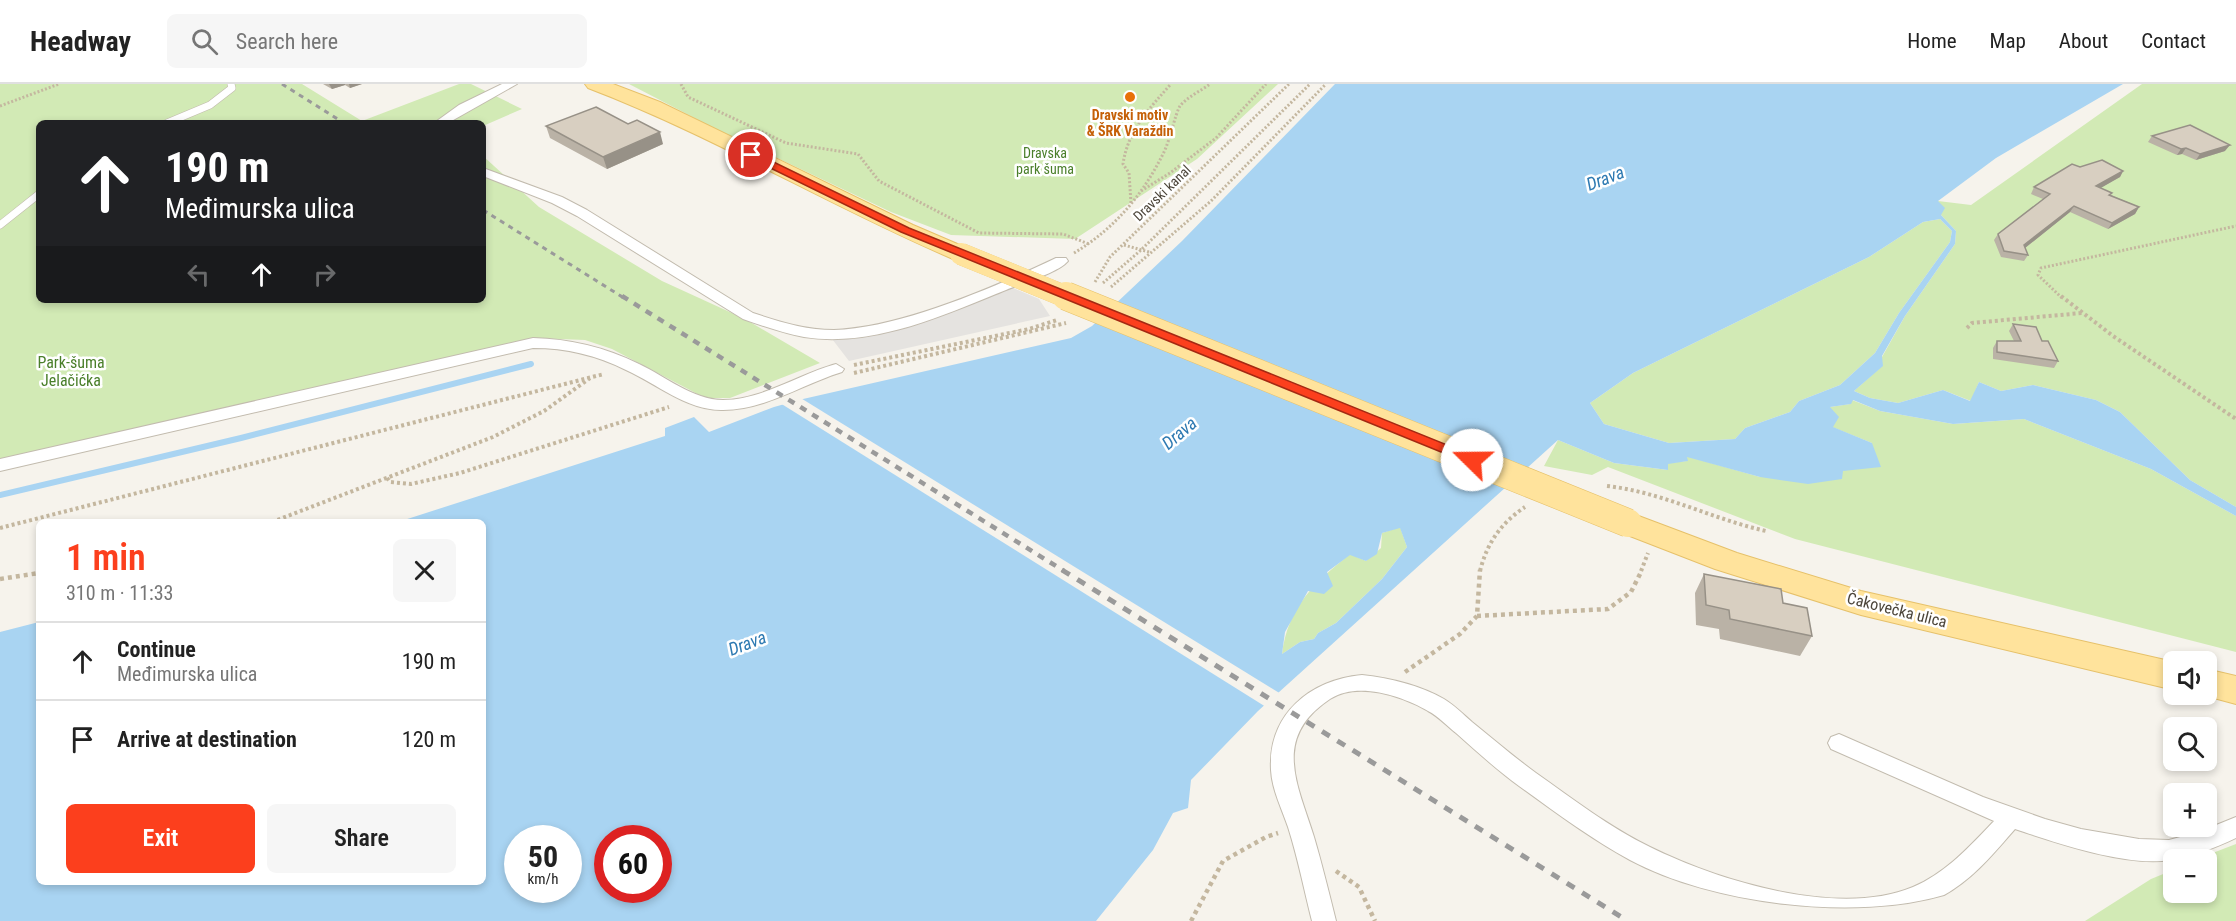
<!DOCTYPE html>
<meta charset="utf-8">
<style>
body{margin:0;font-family:"Roboto Condensed",sans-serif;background:#f6f6f6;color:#222;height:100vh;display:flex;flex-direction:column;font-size:22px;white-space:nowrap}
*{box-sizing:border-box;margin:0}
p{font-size:20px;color:#767676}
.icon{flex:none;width:33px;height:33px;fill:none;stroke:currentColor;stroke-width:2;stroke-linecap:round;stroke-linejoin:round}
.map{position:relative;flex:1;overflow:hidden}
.sheet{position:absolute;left:36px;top:435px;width:450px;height:366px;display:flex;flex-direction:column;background:#fff;border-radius:9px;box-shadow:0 3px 9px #0003}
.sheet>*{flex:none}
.hud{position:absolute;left:36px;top:36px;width:450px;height:183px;border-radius:9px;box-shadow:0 3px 9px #0003;background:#202124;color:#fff;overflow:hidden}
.controls{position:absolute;left:2163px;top:567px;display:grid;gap:12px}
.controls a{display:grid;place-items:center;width:54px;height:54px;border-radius:9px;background:#fff;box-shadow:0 3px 9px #0003;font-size:30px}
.speed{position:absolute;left:504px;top:741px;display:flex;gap:12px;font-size:30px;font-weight:700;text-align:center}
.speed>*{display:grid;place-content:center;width:78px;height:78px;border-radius:50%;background:#fff;box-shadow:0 3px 9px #0003;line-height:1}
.speed small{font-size:15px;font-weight:400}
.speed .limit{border:9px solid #d22;background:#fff;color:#111}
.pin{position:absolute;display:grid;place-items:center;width:51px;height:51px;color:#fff;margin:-26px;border:3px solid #fff;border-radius:50%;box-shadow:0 2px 6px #0007}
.me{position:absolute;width:66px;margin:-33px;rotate:292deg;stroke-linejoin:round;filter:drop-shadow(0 0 4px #0008)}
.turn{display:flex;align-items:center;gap:21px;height:126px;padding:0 30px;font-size:27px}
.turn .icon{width:78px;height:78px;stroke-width:2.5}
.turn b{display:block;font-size:42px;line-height:51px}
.lanes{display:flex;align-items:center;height:57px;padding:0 30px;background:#0003;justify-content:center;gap:30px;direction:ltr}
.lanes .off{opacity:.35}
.round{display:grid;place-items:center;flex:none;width:63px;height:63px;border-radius:9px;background:#f6f6f6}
.summary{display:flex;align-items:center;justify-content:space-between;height:102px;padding:0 30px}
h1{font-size:36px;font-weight:600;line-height:45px;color:#fc3f1d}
.primary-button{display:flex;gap:12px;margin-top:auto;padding:12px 30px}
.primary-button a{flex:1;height:69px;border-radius:9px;background:#fc3f1d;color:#fff;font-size:24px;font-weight:600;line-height:69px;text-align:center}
.primary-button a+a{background:#f6f6f6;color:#222}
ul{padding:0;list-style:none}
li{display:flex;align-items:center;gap:18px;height:78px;padding:0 30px;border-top:2px solid #e0e0e0}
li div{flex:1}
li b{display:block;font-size:22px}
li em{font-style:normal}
header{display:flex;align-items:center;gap:36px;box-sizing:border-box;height:84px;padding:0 30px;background:#fff;border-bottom:2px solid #e0e0e0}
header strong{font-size:28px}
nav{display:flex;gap:33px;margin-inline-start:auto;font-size:21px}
.search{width:420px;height:54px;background:#f6f6f6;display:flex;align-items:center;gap:15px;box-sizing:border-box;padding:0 21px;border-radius:9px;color:#767676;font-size:22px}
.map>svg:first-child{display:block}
</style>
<header>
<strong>Headway</strong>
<div class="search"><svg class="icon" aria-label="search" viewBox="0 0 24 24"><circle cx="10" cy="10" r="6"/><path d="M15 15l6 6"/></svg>Search here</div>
<nav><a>Home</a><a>Map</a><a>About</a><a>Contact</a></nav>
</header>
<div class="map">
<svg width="2236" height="837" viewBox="0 0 2236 837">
<rect width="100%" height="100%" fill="#f6f3ec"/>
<path fill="#d2eab5" d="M0,0H302L362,37L459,0H471L522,25L483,42V39H39V216H483V72L539,123L662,197L745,235L820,279L730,314H705L612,265L585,256L532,254L0,377Z
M629,0H1278L1197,75L1075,155L951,151L891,128L714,44Z
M2142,0H2236V423L2190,396L2120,328L2096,316L2033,301L2001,307L1979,298L1971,317L1943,306L1898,319L1870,314L1854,307L1882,282V273L1905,232L1955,160L1956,147L1941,131L1938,117L1971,121Z
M1940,135L1952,147L1950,158L1899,229L1875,269L1840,301L1799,317L1790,328L1745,344L1735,355L1669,359L1604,340L1590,319L1633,289L1869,173L1923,138Z
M1852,316L1880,327L1953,340L2024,335L2151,385L2236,432V568L1795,455L1608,383L1592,391L1544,382L1558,356L1614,379L1668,386V379L1687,377L1686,372L1760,393L1843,387L1872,359L1832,343L1830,323L1850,320Z
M1400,443L1407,463L1382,495L1336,539L1318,549L1314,555L1300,558L1282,570C1288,523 1314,499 1350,470L1366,477L1381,464L1382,449Z
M2236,760V837H2085L2151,795L2173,786L2174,808H2206V776L2197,775Z"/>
<path fill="#e5e3e0" d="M1006,201L1039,215L1050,232L849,277L829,251L881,246Z"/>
<path fill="#a9d4f2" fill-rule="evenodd" d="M1335,0H2123L1996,74L1938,117L1945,124L1941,131L1956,147L1955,160L1905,232L1882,272L1883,282L1854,307L1870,314L1898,319L1943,306L1970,317L1979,298L2001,307L2033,301L2096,316L2120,328L2190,396L2236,423V432L2151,385L2024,335L1953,340L1880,327L1853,316L1851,320L1830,323L1839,333L1833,343L1872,359L1881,383L1843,387L1842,395L1808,400L1760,393L1687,373L1688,377L1668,380V386L1614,379L1558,356L1258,627L1191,696L1188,724L1173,729L1153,766L1096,837H0V548L39,538V798H483V438H398L665,352V344L694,333L709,348L774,323L803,315L1049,259L1071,254L1092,242L1182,157ZM1940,135L1952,147L1950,158L1899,229L1875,269L1840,301L1799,317L1790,328L1745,344L1735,355L1669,359L1604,340L1590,319L1633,289L1869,173L1923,138ZM1400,444L1407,463L1382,495L1336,539L1318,549L1314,555L1300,558L1282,570L1285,548L1308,507L1324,510L1333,502L1327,488L1350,471L1366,477L1377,470L1382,449ZM518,754H568V806H518ZM608,754H658V806H608Z"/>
<path fill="#f6f3ec" d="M799,313L1281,610L1266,623L780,319Z"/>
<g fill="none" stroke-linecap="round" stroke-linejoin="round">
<path stroke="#a9d4f2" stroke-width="6" d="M0,411L241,354L531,280"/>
<g stroke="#c2bbae" stroke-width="8">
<path id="lane" d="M167,39L210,21L232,4L231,0
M0,141L39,110"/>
</g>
<g stroke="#c2bbae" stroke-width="2">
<path id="street" d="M502,0H517L448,39H434L459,21Z
M483,84L562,113L587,126L753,229C780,238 806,246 834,246C901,244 995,203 1056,174H1066L1068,177C1058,189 1022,199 1006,206C944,231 873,264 804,253C783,249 763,242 743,235L577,132L552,119L483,92Z
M533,254C570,255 605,263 639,280C665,292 693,316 723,316C762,316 799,290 836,280L844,285L842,288C803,300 765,326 723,326C688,327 657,300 626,286C596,271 567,264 533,264L0,387V375Z
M1362,591C1390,594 1419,601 1444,615C1454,621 1463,630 1472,638C1493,655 1514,673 1536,689C1573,715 1609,743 1650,763C1719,797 1839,834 1913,803C1946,789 1970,762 1994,737L1831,665L1828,659L1831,653L1839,650L1983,713L2045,735L2081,745L2139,755L2169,756L2199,748L2236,733V754C2215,764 2192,773 2170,776C2127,783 2057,759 2015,745C1994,769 1973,795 1944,811C1856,837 1714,821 1630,776C1591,755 1555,728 1519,702C1497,686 1476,667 1456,649C1447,642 1438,632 1428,627C1402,612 1358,597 1330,615C1271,654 1298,701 1314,753C1322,780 1329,809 1336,837H1312C1304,806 1298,774 1288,743C1282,725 1272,706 1271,686C1268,630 1310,596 1362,591Z"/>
</g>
<g stroke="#e6c16a" stroke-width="2">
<path id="primary" d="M585,0H613L660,18L913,141L969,165L973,170L969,175L961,177L953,175C829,122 714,52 588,4Z
M1628,428L1737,469L1861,507L2174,578V606L1861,531L1715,485L1617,447L1613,439L1617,431Z
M2206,585L2236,592V620L2199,610H2206Z"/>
</g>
<path stroke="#c4b79f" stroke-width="3" stroke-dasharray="2 2" stroke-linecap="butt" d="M681,0L688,13L786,59L858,70L879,97L979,149L1063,150L1089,160
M0,22L59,0
M1141,107L1170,89L1216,54L1266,0
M1131,119L1129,89L1123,80C1128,46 1149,25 1171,0
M1124,161L1149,168
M1074,169C1114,145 1142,112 1163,70C1170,57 1175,30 1180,22C1186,14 1202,6 1210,0
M1095,198L1110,173L1289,0
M1103,199L1141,166L1310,0
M1111,203L1211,117L1326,0
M2062,214L2038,191L2041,184L2236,142"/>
<path stroke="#c4b79f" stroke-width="4" stroke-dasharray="3 3" stroke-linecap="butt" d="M2061,212L2113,252L2236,335
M1967,244L1972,239L2082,229
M854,281L1029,245L1057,236
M854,289L1066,239
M387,394L390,398L411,400L460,389L669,323
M1607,402C1662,408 1712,435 1766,447
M272,438L493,353L544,327L590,294
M0,444L604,290
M1480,487C1487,459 1501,439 1525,423
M1641,487L1648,469"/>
<path stroke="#c4b79f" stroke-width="4.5" stroke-dasharray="4 4" stroke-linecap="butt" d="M0,495L39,489
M1477,532L1608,525L1631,508L1642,486
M1405,588L1460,550L1477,532L1480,486
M1336,787L1359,803L1375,837
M1191,837L1223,777L1266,753L1278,749"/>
<use href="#lane" stroke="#fff" stroke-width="7"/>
<use href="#street" fill="#fff" fill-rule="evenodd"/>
<use href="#primary" fill="#ffe39c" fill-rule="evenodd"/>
<path stroke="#9a9a9a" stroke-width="3" stroke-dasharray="5 5" stroke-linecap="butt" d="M282,0L344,39
M483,126L624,214"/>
<path stroke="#9a9a9a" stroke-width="4.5" stroke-dasharray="7 7" stroke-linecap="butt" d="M622,212L1064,487"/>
<path stroke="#9a9a9a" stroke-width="5" stroke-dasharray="9 9" stroke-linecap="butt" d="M1062,486L1628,837"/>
<g stroke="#e6c16a" stroke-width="22" stroke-linecap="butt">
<path id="primary-bridge-far1" d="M961,170L1069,214"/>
</g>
<g stroke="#e6c16a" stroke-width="29" stroke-linecap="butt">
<path id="primary-bridge" d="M1066,212L1628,439"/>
</g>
<use href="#primary-bridge-far1" stroke="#ffe39c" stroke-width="22"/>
<use href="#primary-bridge" stroke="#ffe39c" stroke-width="28"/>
</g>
<path fill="#bab2a6" d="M323,0H362L350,4L345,1L332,5Z
M546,42L663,60L607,85L550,54Z
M2152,52L2225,67L2196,76L2182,70L2177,71L2148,58Z
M2080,83L2123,87L2120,93L2100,104L2112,109L2111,111L2139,123L2135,130L2108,145L2070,128L2025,164L2028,171L2024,177L2001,173L1994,156L1998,150L2043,115L2031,110L2034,103Z
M2013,240L2042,257L2058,277L2054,284L1993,275V264L1997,257H2014L2009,247Z
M1704,490L1783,519L1812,552L1800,572L1720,555L1719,545L1696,541L1695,509Z"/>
<path fill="#979187" d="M329,0H345V1L332,5Z
M349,0H362L350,4Z
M660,48L663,60L607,85L603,73Z
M2230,61L2225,67L2196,76L2200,70Z
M2186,64L2182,70L2177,71L2181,65Z
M2123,87L2120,93L2092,109L2096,102Z
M2074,122L2070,128L2020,168L2024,161Z
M2139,123L2135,130L2108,145L2112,139Z"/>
<path fill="#d8cfc1" stroke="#979187" stroke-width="1.5" d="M596,23L628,40L637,36L660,48L603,73L546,42Z
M2190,41L2230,61L2200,70L2186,64L2181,65L2152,52Z
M2102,76L2123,87L2096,102L2112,109L2109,111L2139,123L2112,139L2074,122L2024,161L2028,171L2004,167L1998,150L2050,110L2034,103L2072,80L2080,83Z
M2013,240L2036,243L2042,257H2048L2058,277L1997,268V257H2021Z
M1704,490L1781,505L1783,519L1807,524L1812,552L1730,535L1729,526L1706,521Z"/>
<path fill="#fc3f1d" stroke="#a42913" stroke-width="1.5" d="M748,69H755L909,144L1477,373L1479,376L1477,379H1468L901,148L748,73Z"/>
<circle fill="#e8710a" stroke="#fff" stroke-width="2" cx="1130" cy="13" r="6"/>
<g text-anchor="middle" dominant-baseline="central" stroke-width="5" stroke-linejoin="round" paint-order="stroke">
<g font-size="14" font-weight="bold" fill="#c56008" stroke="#fff">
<text x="1130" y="31">Dravski motiv<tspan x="1130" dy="16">&amp; ŠRK Varaždin</tspan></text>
</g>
<g font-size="14" fill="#4a7f2a" stroke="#fff">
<text x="1045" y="69">Dravska<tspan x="1045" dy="16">park šuma</tspan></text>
</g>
<g font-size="14" fill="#4b4439" stroke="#fff">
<text transform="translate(1162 109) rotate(-44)">Dravski kanal</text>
</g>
<g font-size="16" fill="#4a7f2a" stroke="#fff">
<text x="71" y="278">Park-šuma<tspan x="71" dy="18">Jelačićka</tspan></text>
</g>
<g font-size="16" fill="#4b4439" stroke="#fff">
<text transform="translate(1897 526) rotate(14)">Čakovečka ulica</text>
</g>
<g font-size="18" font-style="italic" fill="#2e7ab2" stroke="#fff">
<text transform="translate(1605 94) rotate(-21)">Drava</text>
<text transform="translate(1179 349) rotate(-40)">Drava</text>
<text transform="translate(747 559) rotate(-21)">Drava</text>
</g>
</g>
</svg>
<div class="controls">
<a><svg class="icon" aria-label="sound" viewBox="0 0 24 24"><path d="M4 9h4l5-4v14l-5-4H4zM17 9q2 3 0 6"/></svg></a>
<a><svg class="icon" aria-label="search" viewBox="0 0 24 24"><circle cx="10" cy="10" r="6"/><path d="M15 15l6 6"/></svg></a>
<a>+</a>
<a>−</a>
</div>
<div class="speed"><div>50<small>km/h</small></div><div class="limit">60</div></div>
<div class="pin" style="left:751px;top:71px;background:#d93025"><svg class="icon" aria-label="arrive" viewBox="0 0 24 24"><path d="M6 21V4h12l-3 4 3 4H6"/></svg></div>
<svg class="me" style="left:1472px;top:376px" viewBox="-20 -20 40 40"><circle r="19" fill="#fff"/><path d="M0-13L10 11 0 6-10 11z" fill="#fc3f1d"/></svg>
<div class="hud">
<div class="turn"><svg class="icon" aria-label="ahead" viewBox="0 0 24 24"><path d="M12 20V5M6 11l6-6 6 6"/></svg><div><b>190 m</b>Međimurska ulica</div></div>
<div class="lanes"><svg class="icon off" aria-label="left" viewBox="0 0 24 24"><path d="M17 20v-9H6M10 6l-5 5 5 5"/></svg><svg class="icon" aria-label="ahead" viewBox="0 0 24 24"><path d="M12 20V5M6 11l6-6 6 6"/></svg><svg class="icon off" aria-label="right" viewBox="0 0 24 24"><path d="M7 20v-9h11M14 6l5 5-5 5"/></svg></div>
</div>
<section class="sheet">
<div class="summary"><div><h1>1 min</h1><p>310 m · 11:33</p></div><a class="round"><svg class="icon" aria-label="close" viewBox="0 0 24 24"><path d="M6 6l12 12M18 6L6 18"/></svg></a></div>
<ul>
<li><svg class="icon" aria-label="ahead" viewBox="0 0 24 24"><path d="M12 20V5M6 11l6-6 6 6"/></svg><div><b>Continue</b><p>Međimurska ulica</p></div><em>190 m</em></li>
<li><svg class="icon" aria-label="arrive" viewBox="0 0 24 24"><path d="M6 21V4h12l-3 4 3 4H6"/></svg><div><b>Arrive at destination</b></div><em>120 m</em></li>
</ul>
<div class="primary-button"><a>Exit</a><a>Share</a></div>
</section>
</div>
